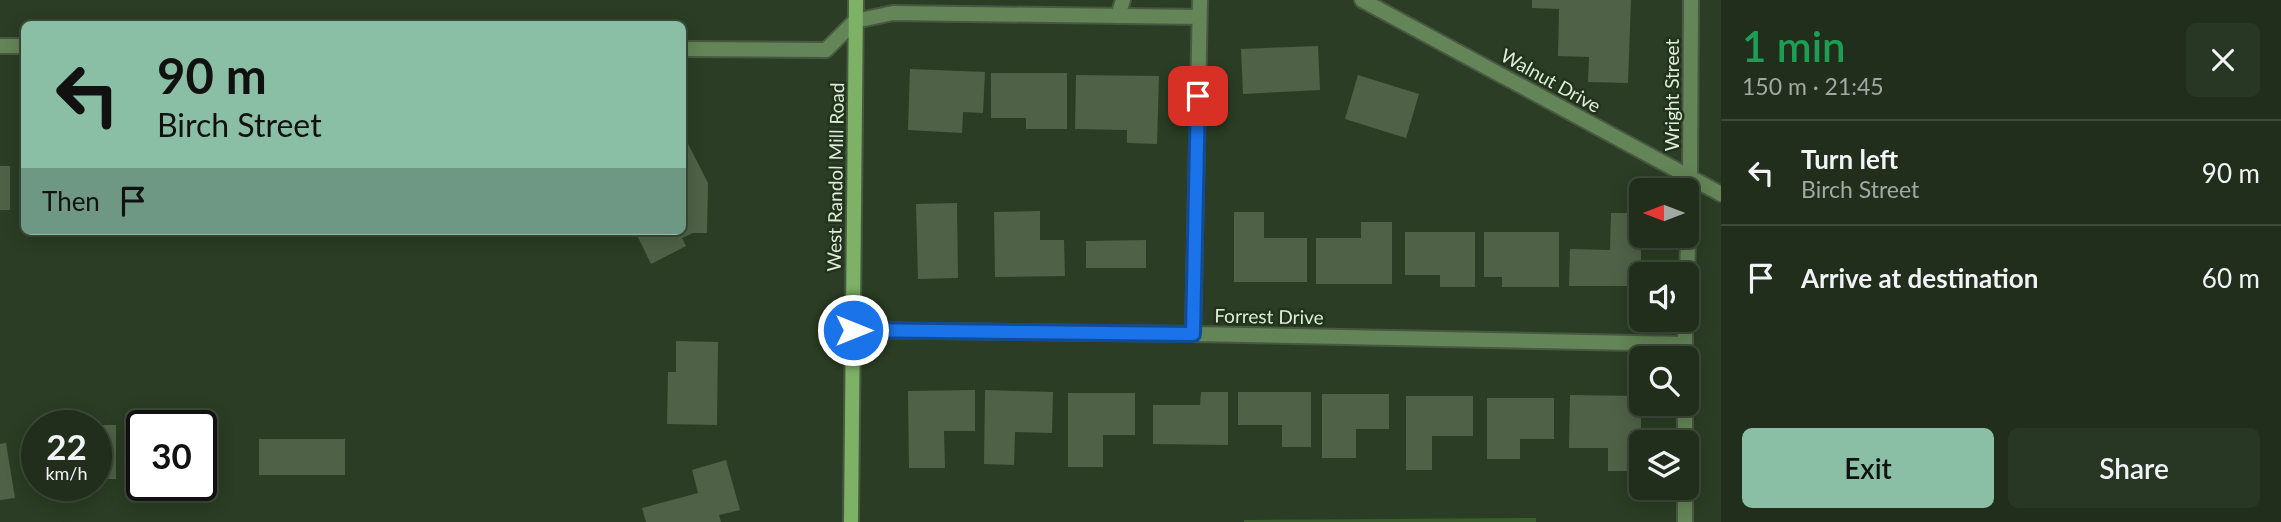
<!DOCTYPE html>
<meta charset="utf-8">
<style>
body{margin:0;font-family:Lato,sans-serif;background:#283624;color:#f1f3f6;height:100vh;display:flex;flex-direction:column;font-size:26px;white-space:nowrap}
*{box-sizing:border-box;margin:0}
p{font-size:23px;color:#a2a8a3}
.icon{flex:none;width:38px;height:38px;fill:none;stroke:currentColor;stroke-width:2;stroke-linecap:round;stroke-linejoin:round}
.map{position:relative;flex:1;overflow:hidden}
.panel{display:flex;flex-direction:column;background:#202e1b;width:560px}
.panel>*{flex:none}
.top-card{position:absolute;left:21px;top:21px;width:665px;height:214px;border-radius:10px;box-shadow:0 4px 18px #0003,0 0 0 2px #3d4a3a;background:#8abfa5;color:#111;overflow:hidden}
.needle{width:46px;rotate:270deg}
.fabs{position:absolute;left:1629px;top:178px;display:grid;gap:14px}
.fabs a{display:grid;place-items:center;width:70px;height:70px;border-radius:10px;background:#202e1b;box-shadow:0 4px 18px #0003,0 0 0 2px #3d4a3a;font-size:35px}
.speed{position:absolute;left:21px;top:410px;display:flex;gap:14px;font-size:35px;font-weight:700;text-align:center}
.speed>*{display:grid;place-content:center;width:91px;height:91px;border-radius:50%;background:#202e1b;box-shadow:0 4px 18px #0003,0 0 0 2px #3d4a3a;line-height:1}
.speed small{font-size:18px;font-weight:400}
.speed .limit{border:4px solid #111;border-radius:10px;background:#fff;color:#111}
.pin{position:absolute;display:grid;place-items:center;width:60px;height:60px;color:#fff;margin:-30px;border-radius:14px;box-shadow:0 4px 10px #0006}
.me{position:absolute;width:77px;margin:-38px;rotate:90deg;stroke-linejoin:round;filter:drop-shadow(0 0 5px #0008)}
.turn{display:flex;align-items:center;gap:24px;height:147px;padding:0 21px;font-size:32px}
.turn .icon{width:91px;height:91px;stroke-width:2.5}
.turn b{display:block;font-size:49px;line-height:60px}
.then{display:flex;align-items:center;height:66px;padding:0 21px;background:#0003;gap:14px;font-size:26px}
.round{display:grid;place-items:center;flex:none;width:74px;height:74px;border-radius:10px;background:#283624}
.head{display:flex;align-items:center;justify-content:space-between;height:119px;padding:0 21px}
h1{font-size:42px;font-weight:600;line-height:52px;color:#1e9e55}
.action{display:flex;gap:14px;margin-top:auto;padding:14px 21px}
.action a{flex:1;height:80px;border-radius:10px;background:#8abfa5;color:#111;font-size:28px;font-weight:600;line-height:80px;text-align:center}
.action a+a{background:#283624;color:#f1f3f6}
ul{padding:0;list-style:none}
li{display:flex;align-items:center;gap:21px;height:105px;padding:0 21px;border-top:2px solid #3d4a3a}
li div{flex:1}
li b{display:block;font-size:26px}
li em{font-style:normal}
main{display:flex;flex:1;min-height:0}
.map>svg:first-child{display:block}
</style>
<main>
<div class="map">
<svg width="1721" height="522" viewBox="0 0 1721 522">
<rect width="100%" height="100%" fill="#2b3d24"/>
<path fill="#3b5e2d" d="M1536,518V522H1244V520Z"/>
<path fill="#4f6247" d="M1532,0H1631L1628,83L1588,82L1589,57L1558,56L1559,9L1532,8Z
M1318,46L1320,90L1243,94L1241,49Z
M910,69L985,72L983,113L963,112L962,133L908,130Z
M991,73H1067V129H1026V118H991Z
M1076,75L1159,76L1157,144L1127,143V130L1075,129Z
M1358,75L1419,94L1406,138L1345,119Z
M682,132L708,183L707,233H693L682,238L686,246L651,264L635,231H682Z
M0,166H10V210H0Z
M957,203L958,278L918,279L916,204Z
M1040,211V240H1064L1065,276L995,277L994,212Z
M1234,212H1264V238H1307V282H1234Z
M1611,213H1641V286H1569L1570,249L1610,250Z
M1361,222H1392V284H1316V238H1361Z
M1405,232H1475V287H1440V275H1405Z
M1484,232H1559V287H1502V277H1484Z
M1146,240V268H1086V241Z
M676,341L718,342L717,425L667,424L668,372H676Z
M975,390V431H944L945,468H909L908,391Z
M985,390L1053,392L1052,433L1015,432L1014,465L984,464Z
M1201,392H1228V445L1153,444V405H1200Z
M1238,392H1311V447H1282V425H1238Z
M1068,393H1135V435H1103V467H1068Z
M1322,394H1389V429H1356V458H1322Z
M1570,395L1641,396V471H1608V448H1569Z
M1406,396H1473V436H1432V470H1406Z
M1487,398H1554V439H1520V459H1487Z
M96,425H116V479H96Z
M259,439H345V475H259Z
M6,443L15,498L0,500V444Z
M726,460L740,510L719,515L721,522H646L642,508L698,493L692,470Z"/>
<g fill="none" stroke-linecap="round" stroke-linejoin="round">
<g stroke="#485941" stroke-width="18">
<path id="lane" d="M1118,16L1123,0"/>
</g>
<g stroke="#485941" stroke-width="18">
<path id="street" d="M1362,0L1721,194
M0,46H24
M682,49L826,50L855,21L893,13L1199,17
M1687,275L1690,178L1691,0
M853,330L1193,334L1685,344
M1193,334L1200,0
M1685,359V320
M1685,404V443
M1685,488V522"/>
</g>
<g stroke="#485941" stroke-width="18">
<path id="secondary" d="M851,522L856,0"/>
</g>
<use href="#lane" stroke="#648557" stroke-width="14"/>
<use href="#street" stroke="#648557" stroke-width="14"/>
<use href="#secondary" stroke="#7cb166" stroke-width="14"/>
</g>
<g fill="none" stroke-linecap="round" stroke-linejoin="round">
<g stroke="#114b97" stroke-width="18">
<path id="route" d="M853,330L1193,334L1198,96"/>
</g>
<use href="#route" stroke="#1a73e8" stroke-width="12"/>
</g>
<g text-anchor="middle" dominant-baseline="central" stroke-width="5" stroke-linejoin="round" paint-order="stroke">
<g font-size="19" fill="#e0ecdc" stroke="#21331a">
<text transform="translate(1551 80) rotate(29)">Walnut Drive</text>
<text transform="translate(1671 95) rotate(-90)">Wright Street</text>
<text transform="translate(835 177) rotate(-89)">West Randol Mill Road</text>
<text transform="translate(1269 316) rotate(1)">Forrest Drive</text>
</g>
</g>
</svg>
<div class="fabs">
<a><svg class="needle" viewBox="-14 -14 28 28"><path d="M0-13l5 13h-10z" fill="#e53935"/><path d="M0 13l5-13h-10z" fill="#a2a8a3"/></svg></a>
<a><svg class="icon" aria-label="sound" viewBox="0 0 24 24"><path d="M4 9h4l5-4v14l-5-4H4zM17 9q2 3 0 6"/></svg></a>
<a><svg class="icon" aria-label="search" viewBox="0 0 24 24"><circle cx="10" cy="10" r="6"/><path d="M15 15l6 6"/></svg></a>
<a><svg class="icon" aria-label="layers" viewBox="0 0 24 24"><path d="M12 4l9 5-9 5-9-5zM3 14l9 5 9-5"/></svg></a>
</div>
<div class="speed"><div>22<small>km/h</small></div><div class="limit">30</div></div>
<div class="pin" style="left:1198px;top:96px;background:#d93025"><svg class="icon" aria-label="arrive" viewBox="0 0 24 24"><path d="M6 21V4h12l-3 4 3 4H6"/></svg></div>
<svg class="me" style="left:853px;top:330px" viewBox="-20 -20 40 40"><circle r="17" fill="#1a73e8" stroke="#fff" stroke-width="3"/><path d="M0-11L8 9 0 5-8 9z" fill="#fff"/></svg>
<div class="top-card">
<div class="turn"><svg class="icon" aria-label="left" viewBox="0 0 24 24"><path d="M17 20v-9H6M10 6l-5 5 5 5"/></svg><div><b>90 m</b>Birch Street</div></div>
<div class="then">Then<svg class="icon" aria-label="arrive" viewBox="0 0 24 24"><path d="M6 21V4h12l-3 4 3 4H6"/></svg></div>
</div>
</div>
<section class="panel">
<div class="head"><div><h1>1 min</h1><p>150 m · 21:45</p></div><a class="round"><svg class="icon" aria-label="close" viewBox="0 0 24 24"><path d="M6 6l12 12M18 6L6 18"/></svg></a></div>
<ul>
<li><svg class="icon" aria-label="left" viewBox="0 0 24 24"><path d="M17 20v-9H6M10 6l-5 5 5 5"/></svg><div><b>Turn left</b><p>Birch Street</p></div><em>90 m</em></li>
<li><svg class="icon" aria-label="arrive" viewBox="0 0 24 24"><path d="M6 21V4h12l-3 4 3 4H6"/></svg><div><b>Arrive at destination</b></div><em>60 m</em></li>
</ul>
<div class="action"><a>Exit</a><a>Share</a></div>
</section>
</main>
